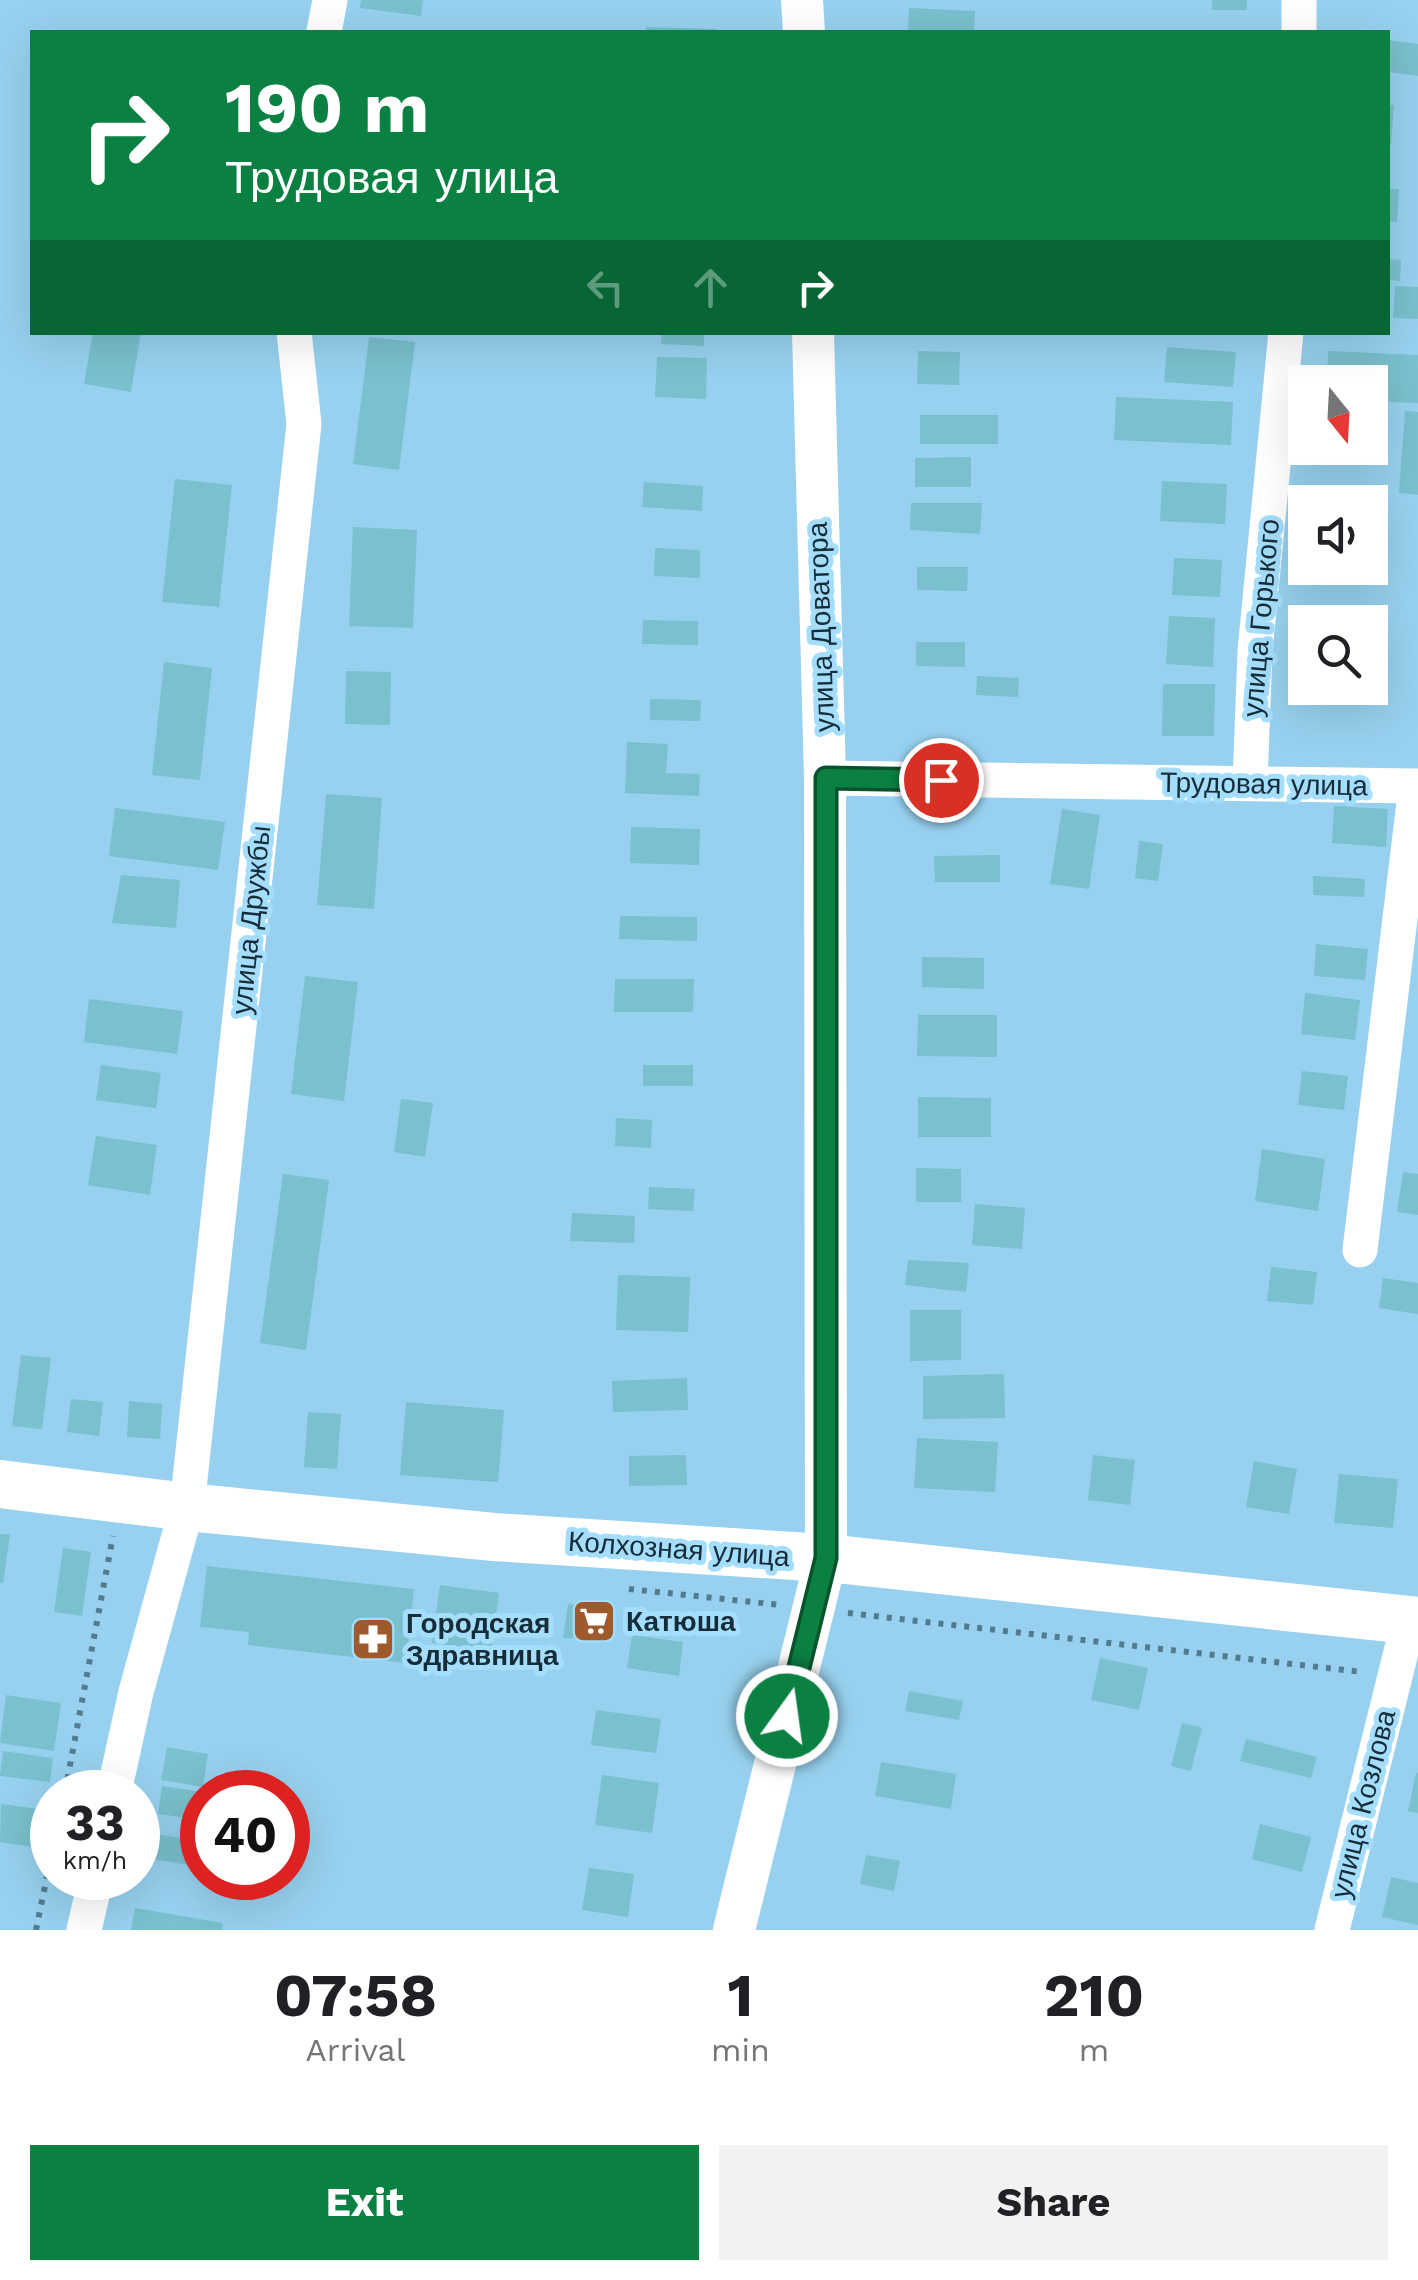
<!DOCTYPE html>
<meta charset="utf-8">
<style>
body{margin:0;font-family:"Work Sans",sans-serif;background:#f2f2f2;color:#202124;height:100vh;display:flex;flex-direction:column;font-size:38px;white-space:nowrap}
*{box-sizing:border-box;margin:0}
p{font-size:32px;color:#757577}
.icon{flex:none;width:55px;height:55px;fill:none;stroke:currentColor;stroke-width:2;stroke-linecap:round;stroke-linejoin:round}
.map{position:relative;height:1930px;overflow:hidden}
.details{display:flex;flex-direction:column;background:#fff;flex:1}
.details>*{flex:none}
.hud{position:absolute;left:30px;top:30px;width:1360px;height:305px;border-radius:0px;box-shadow:0 10px 40px #0002;background:#0b8043;color:#fff;overflow:hidden}
.needle{width:65px;rotate:162deg}
.tools{position:absolute;left:1288px;top:365px;display:grid;gap:20px}
.tools a{display:grid;place-items:center;width:100px;height:100px;border-radius:0px;background:#fff;box-shadow:0 10px 40px #0002;font-size:50px}
.speed{position:absolute;left:30px;top:1770px;display:flex;gap:20px;font-size:50px;font-weight:700;text-align:center}
.speed>*{display:grid;place-content:center;width:130px;height:130px;border-radius:50%;background:#fff;box-shadow:0 10px 40px #0002;line-height:1}
.speed small{font-size:25px;font-weight:400}
.speed .limit{border:15px solid #d22;background:#fff;color:#111}
.pin{position:absolute;display:grid;place-items:center;width:85px;height:85px;color:#fff;margin:-42px;border:5px solid #fff;border-radius:50%;box-shadow:0 2px 10px #0007}
.me{position:absolute;width:110px;margin:-55px;rotate:14deg;stroke-linejoin:round;filter:drop-shadow(0 0 8px #0008)}
.turn{display:flex;align-items:center;gap:35px;height:210px;padding:0 30px;font-size:45px}
.turn .icon{width:130px;height:130px;stroke-width:2.5}
.turn b{display:block;font-size:70px;line-height:85px}
.lanes{display:flex;align-items:center;height:95px;padding:0 30px;background:#0003;justify-content:center;gap:50px;direction:ltr}
.lanes .off{opacity:.35}
.eta{display:flex;justify-content:space-evenly;align-items:center;height:170px;text-align:center}
.eta b{font-size:60px;font-weight:700;line-height:70px}
.button{display:flex;gap:20px;margin-top:auto;padding:20px 30px}
.button a{flex:1;height:115px;border-radius:0px;background:#0b8043;color:#fff;font-size:40px;font-weight:700;line-height:115px;text-align:center}
.button a+a{background:#f2f2f2;color:#202124}
.map>svg:first-child{display:block}
</style>
<div class="map">
<svg width="1418" height="1930" viewBox="0 0 1418 1930">
<rect width="100%" height="100%" fill="#97d1ef"/>
<path fill="#7ac0ce" d="M361,0H423L421,16L360,8Z
M1212,0H1247V10H1212Z
M909,8L975,11L974,32H908Z
M646,27L717,29V32H646Z
M1388,40L1418,44V76L1388,72Z
M1388,105H1394L1391,145H1388Z
M1388,189H1399L1397,222L1388,221Z
M1388,259L1401,260L1400,281L1388,280Z
M1395,286L1418,287V319L1393,318Z
M93,332H141L131,392L84,384Z
M662,332H704V346L661,344Z
M369,337L415,342L399,470L353,464Z
M1167,347L1236,352L1233,387L1164,382Z
M918,351L960,352L959,385L917,384Z
M1328,351L1418,355V403L1370,401V382H1327Z
M657,357L707,358L706,399L655,397Z
M1116,397L1233,402L1231,445L1114,440Z
M1405,411L1418,412V495L1399,493Z
M920,415H998V444H920Z
M971,457V487H915V458Z
M175,479L232,485L219,607L162,602Z
M1162,481L1227,484L1225,524L1160,521Z
M644,482L703,486L702,511L642,507Z
M1300,501H1305V564L1295,563Z
M911,503H982L980,534L910,530Z
M353,527L417,530L413,628L349,626Z
M655,548L700,550V578L654,576Z
M1174,558L1222,560L1220,597L1172,595Z
M917,567H968L967,591L917,590Z
M1169,616L1215,618L1213,667L1166,664Z
M643,620L698,621V645L642,644Z
M916,642H965V667L916,666Z
M164,662L212,668L200,780L152,775Z
M346,671L391,672L390,725L345,724Z
M977,676L1019,678L1018,697L976,695Z
M1163,684H1215L1214,736H1162Z
M650,699L701,700L700,721L650,720Z
M627,742L668,744L666,773L700,774L699,796L625,793Z
M326,794L382,798L374,909L317,905Z
M1334,806L1388,809L1386,847L1332,843Z
M115,808L225,822L218,870L109,856Z
M1062,809L1100,815L1089,889L1050,884Z
M631,827L700,829L699,865L630,863Z
M1139,841L1163,844L1158,881L1135,878Z
M1000,855V882H935L934,856Z
M121,875L180,880L176,928L112,923Z
M1313,876L1365,879L1364,897L1313,895Z
M620,916L697,917V941L619,939Z
M1316,944L1368,949L1365,980L1314,976Z
M922,957L984,958V989L922,987Z
M305,976L358,982L344,1101L291,1094Z
M615,979H694L693,1012H614Z
M1305,993L1360,1000L1355,1040L1301,1034Z
M89,999L183,1011L177,1054L84,1042Z
M918,1015H997V1057L917,1056Z
M101,1065L161,1073L156,1108L96,1100Z
M643,1065H693V1086H643Z
M1302,1071L1348,1076L1344,1110L1298,1105Z
M918,1097L991,1098V1137H918Z
M401,1099L433,1103L425,1157L394,1152Z
M616,1118L652,1120L651,1148L615,1146Z
M96,1136L157,1145L150,1195L88,1185Z
M1262,1149L1325,1159L1318,1211L1255,1201Z
M916,1168L961,1169V1202H916Z
M1403,1172L1418,1174V1215L1397,1212Z
M283,1174L329,1180L306,1350L260,1343Z
M649,1187L695,1189L693,1211L648,1209Z
M975,1204L1025,1208L1022,1249L972,1245Z
M572,1213L635,1216L634,1243L570,1241Z
M908,1260L969,1263L966,1292L905,1285Z
M1271,1267L1317,1272L1313,1305L1267,1301Z
M618,1275L690,1277L688,1332L616,1330Z
M1383,1278L1418,1283V1314L1379,1308Z
M910,1310H961V1360L910,1361Z
M21,1355L51,1358L42,1429L12,1426Z
M1004,1374L1005,1418L923,1419V1376Z
M687,1378L688,1410L613,1412L612,1381Z
M71,1399L103,1402L99,1436L67,1432Z
M129,1401L162,1404L160,1439L127,1437Z
M406,1402L504,1410L498,1482L400,1475Z
M308,1412L341,1414L337,1469L304,1467Z
M917,1438L998,1442L995,1492L914,1488Z
M686,1455L687,1485L629,1486V1456Z
M1093,1455L1135,1460L1130,1505L1088,1500Z
M1254,1461L1297,1469L1289,1514L1246,1507Z
M1339,1474L1398,1479L1393,1528L1334,1523Z
M0,1534L10,1535L3,1583H0Z
M63,1548L91,1552L82,1616L54,1612Z
M207,1566L414,1589L406,1663L248,1645L249,1632L200,1627Z
M440,1585L499,1593L491,1651L432,1643Z
M568,1604L607,1609L608,1639L563,1638Z
M632,1635L683,1642L679,1676L627,1668Z
M1100,1658L1148,1668L1139,1710L1091,1700Z
M909,1691L963,1701L959,1720L905,1711Z
M6,1695L61,1703L54,1751L0,1743Z
M596,1710L661,1719L656,1753L591,1745Z
M1182,1723L1202,1728L1191,1771L1171,1766Z
M1246,1739L1317,1757L1311,1778L1240,1761Z
M167,1747L208,1754L203,1787L161,1780Z
M3,1751L53,1758L50,1782L0,1776Z
M881,1762L956,1774L951,1809L875,1796Z
M1416,1773H1418V1813L1408,1811Z
M602,1775L659,1783L652,1833L595,1825Z
M162,1786L202,1792V1820L158,1814Z
M1,1804L46,1810L41,1848L0,1842Z
M1260,1824L1311,1837L1302,1872L1252,1859Z
M149,1833L202,1841V1867L145,1858Z
M866,1855L900,1861L894,1891L860,1884Z
M589,1868L634,1874L628,1917L582,1910Z
M1391,1877L1418,1883V1925L1382,1917Z
M135,1908L223,1923L222,1930H131Z"/>
<g fill="none" stroke-linecap="round" stroke-linejoin="round">
<path stroke="#537b8f" stroke-width="6" stroke-dasharray="5 8" stroke-linecap="butt" d="M629,1589L781,1605
M848,1613L1362,1672
M65,1792L113,1536
M36,1930L52,1852"/>
<path stroke="#fff" stroke-width="35" d="M1299,0V32
M324,32L330,0
M825,778L1416,786L1360,1250
M1250,783L1255,651L1286,332
M114,1792L136,1692L187,1507L304,424L294,332
M84,1930L96,1878
M1332,1930L1409,1620"/>
<path stroke="#fff" stroke-width="42" d="M802,0L804,32
M734,1930L826,1558L825,778L813,332"/>
<path stroke="#fff" stroke-width="48" d="M0,1484L187,1507L494,1537L826,1558L1418,1621"/>
</g>
<g fill="none" stroke-linecap="round" stroke-linejoin="round">
<g stroke="#07532c" stroke-width="25">
<path id="route" d="M787,1716L826,1558V778L941,780"/>
</g>
<use href="#route" stroke="#0b8043" stroke-width="18"/>
</g>
<defs>
<g id="supermarket-square" transform="scale(2.25)"><rect x="-9" y="-9" width="18" height="18" rx="4" fill="#9e592c" stroke="#a4defc"/><path d="M-6-5.5h2.5l.6 2H6L4.5 2H-2.5L-4.4-4H-6ZM-1.5 3.2a1.3 1.3 0 1 0 .1 0ZM3 3.2a1.3 1.3 0 1 0 .1 0Z" fill="#fff"/></g>
<g id="pharmacy-square" transform="scale(2.25)"><rect x="-9" y="-9" width="18" height="18" rx="4" fill="#9e592c" stroke="#a4defc"/><path d="M-2-6h4v4h4v4h-4v4h-4v-4h-4v-4h4Z" fill="#fff"/></g>
</defs>
<g fill-rule="evenodd">
<use href="#supermarket-square" x="594" y="1621"/>
<use href="#pharmacy-square" x="373" y="1639"/>
</g>
<g text-anchor="middle" dominant-baseline="central" stroke-width="10" stroke-linejoin="round" paint-order="stroke">
<g font-size="28" fill="#162d39" stroke="#a4defc">
<text transform="translate(1261 618) rotate(-85)">улица Горького</text>
<text transform="translate(821 627) rotate(-92)">улица Доватора</text>
<text transform="translate(1264 784) rotate(1)">Трудовая улица</text>
<text transform="translate(251 920) rotate(-84)">улица Дружбы</text>
<text transform="translate(679 1549) rotate(4)">Колхозная улица</text>
<text transform="translate(1363 1804) rotate(-76)">улица Козлова</text>
</g>
<g font-size="28" font-weight="bold" fill="#162d39" stroke="#a4defc" text-anchor="start">
<text x="626" y="1621">Катюша</text>
<text x="406" y="1623">Городская<tspan x="406" dy="32">Здравница</tspan></text>
</g>
</g>
</svg>
<div class="tools">
<a><svg class="needle" viewBox="-14 -14 28 28"><path d="M0-13l5 13h-10z" fill="#e53935"/><path d="M0 13l5-13h-10z" fill="#757577"/></svg></a>
<a><svg class="icon" aria-label="sound" viewBox="0 0 24 24"><path d="M4 9h4l5-4v14l-5-4H4zM17 9q2 3 0 6"/></svg></a>
<a><svg class="icon" aria-label="search" viewBox="0 0 24 24"><circle cx="10" cy="10" r="6"/><path d="M15 15l6 6"/></svg></a>
</div>
<div class="speed"><div>33<small>km/h</small></div><div class="limit">40</div></div>
<div class="pin" style="left:941px;top:780px;background:#d93025"><svg class="icon" aria-label="arrive" viewBox="0 0 24 24"><path d="M6 21V4h12l-3 4 3 4H6"/></svg></div>
<svg class="me" style="left:787px;top:1716px" viewBox="-20 -20 40 40"><circle r="17" fill="#0b8043" stroke="#fff" stroke-width="3"/><path d="M0-11L8 9 0 5-8 9z" fill="#fff"/></svg>
<div class="hud">
<div class="turn"><svg class="icon" aria-label="right" viewBox="0 0 24 24"><path d="M7 20v-9h11M14 6l5 5-5 5"/></svg><div><b>190 m</b>Трудовая улица</div></div>
<div class="lanes"><svg class="icon off" aria-label="left" viewBox="0 0 24 24"><path d="M17 20v-9H6M10 6l-5 5 5 5"/></svg><svg class="icon off" aria-label="ahead" viewBox="0 0 24 24"><path d="M12 20V5M6 11l6-6 6 6"/></svg><svg class="icon" aria-label="right" viewBox="0 0 24 24"><path d="M7 20v-9h11M14 6l5 5-5 5"/></svg></div>
</div>
</div>
<section class="details">
<div class="eta">
<div><b>07:58</b><p>Arrival</p></div>
<div><b>1</b><p>min</p></div>
<div><b>210</b><p>m</p></div>
</div>
<div class="button"><a>Exit</a><a>Share</a></div>
</section>
